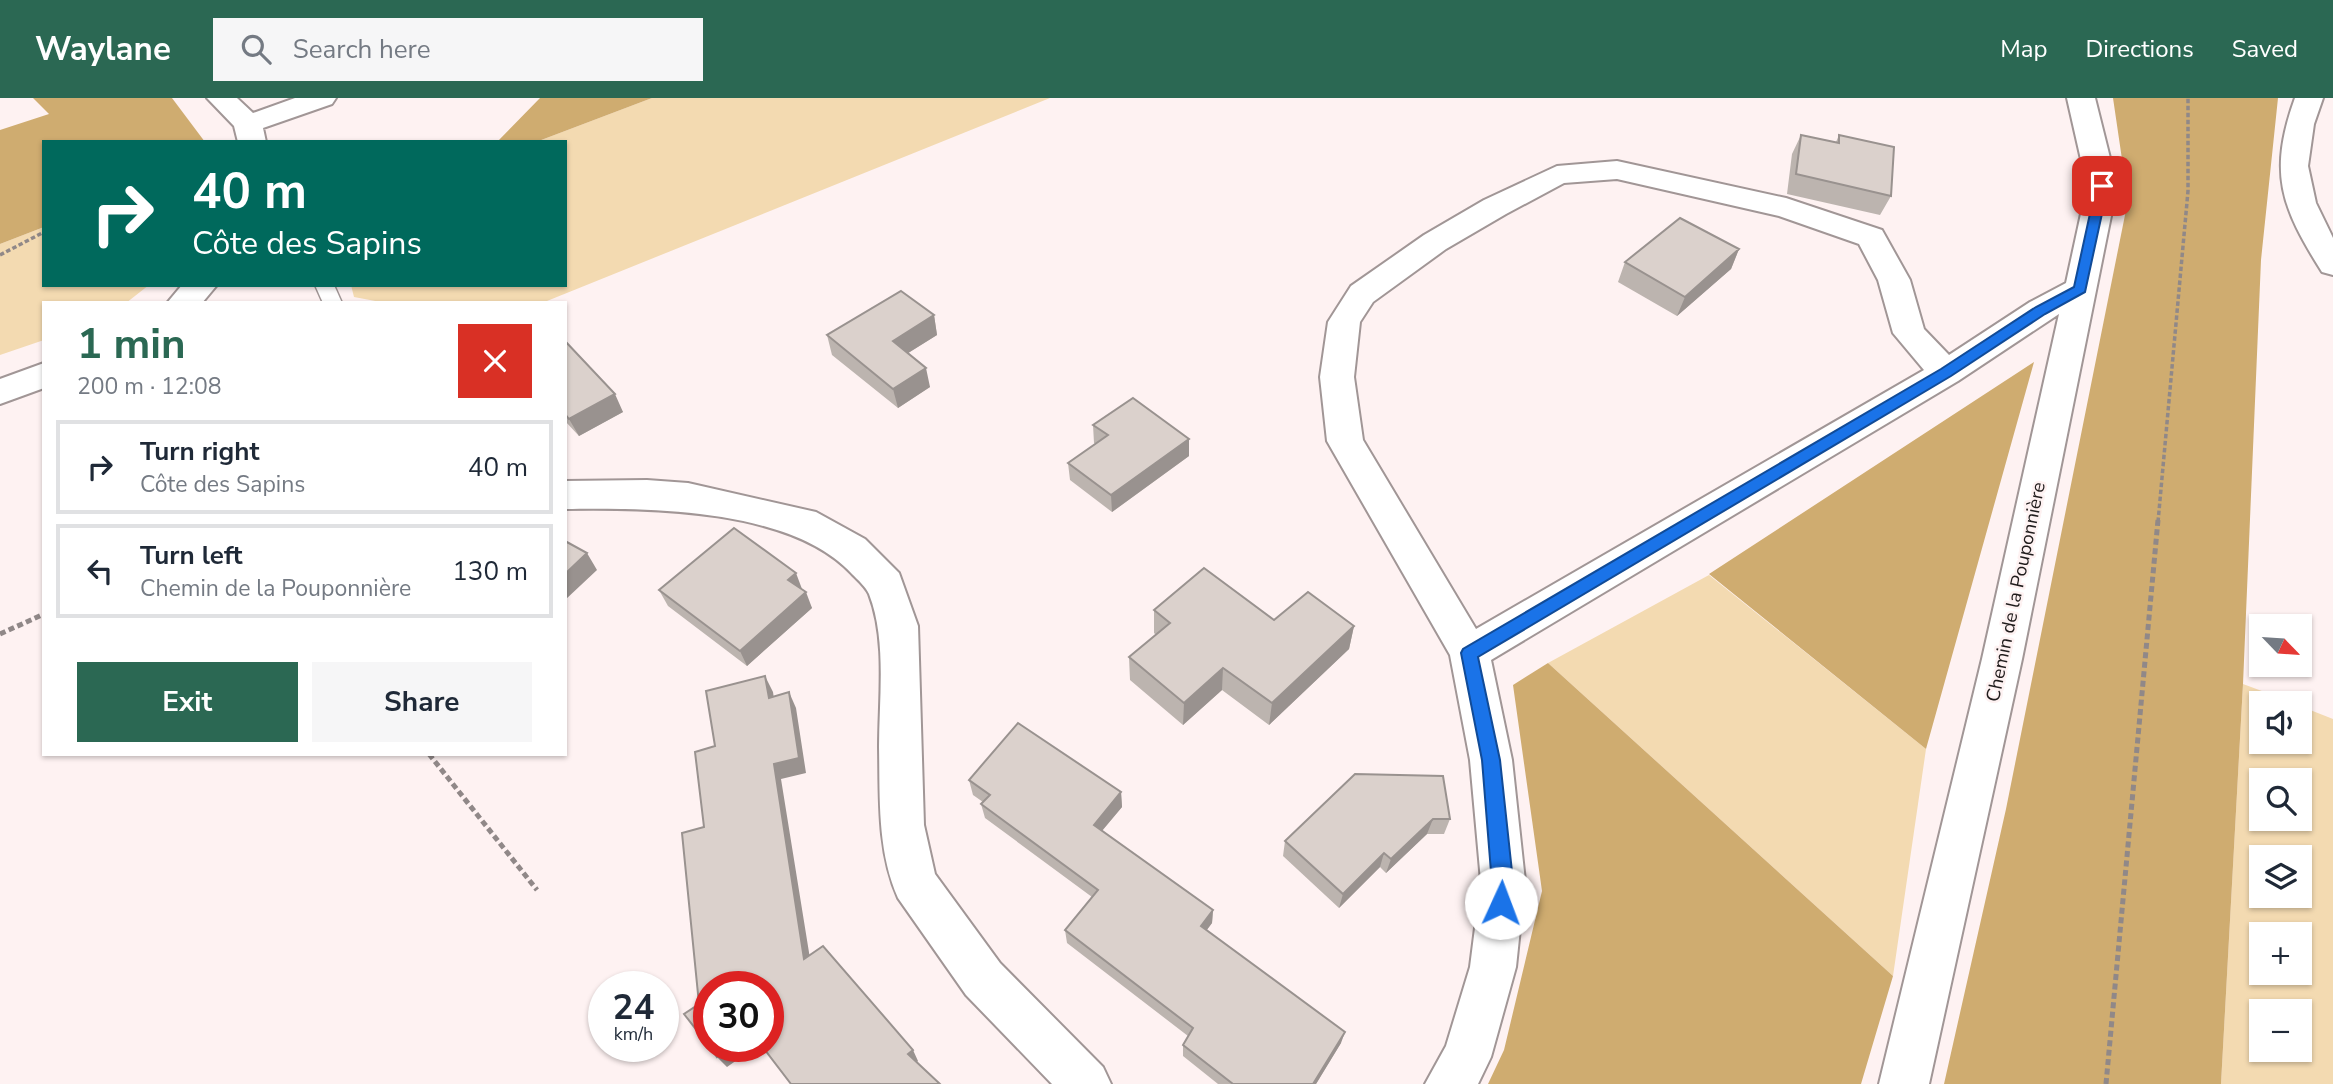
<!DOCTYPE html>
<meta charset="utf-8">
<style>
body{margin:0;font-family:"Nunito Sans",sans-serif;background:#f6f6f7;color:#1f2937;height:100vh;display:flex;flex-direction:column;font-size:26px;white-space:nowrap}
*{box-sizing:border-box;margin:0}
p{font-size:23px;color:#747a83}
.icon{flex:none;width:38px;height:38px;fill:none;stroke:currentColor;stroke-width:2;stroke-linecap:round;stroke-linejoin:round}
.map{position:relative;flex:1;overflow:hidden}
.drawer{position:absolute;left:42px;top:203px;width:525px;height:455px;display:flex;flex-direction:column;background:#fff;border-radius:0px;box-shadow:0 2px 5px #0004}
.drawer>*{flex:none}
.top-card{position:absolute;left:42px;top:42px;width:525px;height:147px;border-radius:0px;box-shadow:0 2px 5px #0004;background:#00695c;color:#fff;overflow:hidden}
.needle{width:46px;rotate:115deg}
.fabs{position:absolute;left:2249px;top:516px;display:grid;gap:14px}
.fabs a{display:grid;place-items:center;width:63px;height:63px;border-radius:0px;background:#fff;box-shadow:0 2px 5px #0004;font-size:35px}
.speed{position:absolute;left:588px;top:873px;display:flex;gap:14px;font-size:35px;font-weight:700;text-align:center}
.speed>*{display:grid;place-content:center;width:91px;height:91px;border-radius:50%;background:#fff;box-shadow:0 2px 5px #0004;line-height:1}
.speed small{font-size:18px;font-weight:400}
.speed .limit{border:10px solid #d22;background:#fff;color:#111}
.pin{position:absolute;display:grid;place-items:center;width:60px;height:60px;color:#fff;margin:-30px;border-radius:14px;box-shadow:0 4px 10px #0006}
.me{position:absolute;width:77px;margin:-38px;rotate:2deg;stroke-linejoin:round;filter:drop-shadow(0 0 5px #0008)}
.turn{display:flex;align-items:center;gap:24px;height:147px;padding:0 35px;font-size:32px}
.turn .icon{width:91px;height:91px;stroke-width:2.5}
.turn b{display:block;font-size:49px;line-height:60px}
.round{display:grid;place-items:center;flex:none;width:74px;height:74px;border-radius:0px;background:#f6f6f7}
.head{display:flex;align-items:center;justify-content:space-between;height:119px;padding:0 35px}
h1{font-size:42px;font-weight:700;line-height:52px;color:#2b6853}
.button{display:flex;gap:14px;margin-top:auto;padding:14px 35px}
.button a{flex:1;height:80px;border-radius:0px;background:#2b6853;color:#fff;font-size:28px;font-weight:700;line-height:80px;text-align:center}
.button a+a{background:#f6f6f7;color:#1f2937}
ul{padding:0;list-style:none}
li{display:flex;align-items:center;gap:21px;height:94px;margin:0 14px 10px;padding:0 21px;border:4px solid #e0e1e3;border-radius:0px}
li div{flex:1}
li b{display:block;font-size:26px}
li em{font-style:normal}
header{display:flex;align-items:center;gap:42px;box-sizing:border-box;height:98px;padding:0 35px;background:#2b6853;color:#fff}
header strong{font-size:33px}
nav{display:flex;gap:38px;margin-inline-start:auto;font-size:24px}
.search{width:490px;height:63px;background:#f6f6f7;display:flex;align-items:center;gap:18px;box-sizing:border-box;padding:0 24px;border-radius:0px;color:#747a83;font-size:26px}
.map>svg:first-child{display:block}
</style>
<header>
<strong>Waylane</strong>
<div class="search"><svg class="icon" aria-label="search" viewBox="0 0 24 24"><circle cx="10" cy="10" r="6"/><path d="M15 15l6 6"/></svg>Search here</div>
<nav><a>Map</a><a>Directions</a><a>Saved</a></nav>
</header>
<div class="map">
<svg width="2333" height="986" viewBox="0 0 2333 986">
<rect width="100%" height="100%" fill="#fef2f2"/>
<path fill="#f3dab1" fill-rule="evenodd" d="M652,0H1050L542,205H386L354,199L351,187H565V44H536Z
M44,129V187H149L126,205H44V242L0,257V146Z
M1709,477L1926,651L1893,878L1548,565Z
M2243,586L2294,605L2261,606V644H2300V608L2333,621V986H2221ZM2261,682H2300V721H2261ZM2261,760H2300V798H2261ZM2261,836H2300V875H2261ZM2261,914H2300V952H2261Z"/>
<path fill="#cfac70" d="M33,0H172L205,44H44V129L0,146V32L49,16Z
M540,0H652L536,44H497Z
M2113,0H2278L2261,162L2243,586L2221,986H1944L2006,711L2128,102Z
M2034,264L1926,651L1709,476Z
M1548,565L1893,878L1861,986H1488L1504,952L1542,793L1513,587Z"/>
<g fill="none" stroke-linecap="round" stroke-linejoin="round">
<g stroke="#a19696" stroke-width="3">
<path id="lane" d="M315,187H334L342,205H323Z"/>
</g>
<g stroke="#a19696" stroke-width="4">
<path id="street" d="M207,0H237L253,15L295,0H336L332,6L263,30L266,44H238L234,28Z
M2067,0H2095L2117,88L2022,561L1929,986H1879L1982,561L2059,216L1958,283L1491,562L1512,662L1525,783L1516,869L1491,959L1478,986H1425L1446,948L1470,869L1481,783L1470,662L1450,557L1327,343L1320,279L1328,224L1351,188L1424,137L1484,102L1557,68L1617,63L1786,100L1882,132L1910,182L1924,231L1949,257L2030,204L2066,185L2087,88ZM1617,81L1779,118L1859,146L1878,182L1893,235L1924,272L1476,531L1363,342L1354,279L1360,224L1373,204L1446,151L1506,116L1564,85Z
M2295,0H2323L2314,26L2308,68L2316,105L2333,140V177L2322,174C2281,109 2268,75 2295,0Z
M182,187H217L202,205H167Z
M44,265V290L0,306V281Z
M647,382L688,385L816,414L865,441L899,475L918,528L924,727L935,776L1000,865L1103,969L1111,986H1052L966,897L898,800C877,753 880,699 879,649C879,600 887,542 869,496C866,489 858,482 852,476C791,410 649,410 565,411V383Z"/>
</g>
<path stroke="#908888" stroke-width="3.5" stroke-dasharray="4.5 2.5" stroke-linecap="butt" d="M0,157L44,134
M2158,424L2188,93V0"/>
<path stroke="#908888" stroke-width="5" stroke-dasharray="6 3.5" stroke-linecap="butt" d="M0,536L44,516
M429,656L537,792
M2106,986L2158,422"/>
<use href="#lane" fill="#fff" fill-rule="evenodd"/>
<use href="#street" fill="#fff" fill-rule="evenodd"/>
</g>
<path fill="#bcb4af" d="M1801,37L1836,44L1839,37L1891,98L1880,117L1787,96L1792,56Z
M1739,151L1731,171L1677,218L1618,184L1625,164Z
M934,217L937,237L908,255L930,289L898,310L832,257L827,237Z
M565,243L623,314L579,338L565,323Z
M1093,327L1189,341V358L1112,414L1070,382L1068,365L1096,346L1094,345Z
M801,491L812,510L747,568L668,508L659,492L802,491Z
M1154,512L1274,522L1354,528L1349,551L1269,627L1222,592L1183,627L1130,582L1129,559L1156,537L1154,535Z
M1355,676L1450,721L1444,736H1427L1386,775L1380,769L1339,810L1283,758L1285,743Z
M969,682L1121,694L1122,709L1102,733L1213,812L1212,825L1206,833L1341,945L1316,986H1218L1183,958V947L1188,938L1067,845L1065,832L1092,799L985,720L981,706L983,704L973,697Z"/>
<path fill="#99928f" d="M1739,151L1731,171L1677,218L1685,199Z
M934,217L937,237L897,262L893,243Z
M926,270L930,289L898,310L893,291Z
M615,296L623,314L579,338L569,321Z
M1189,341V358L1112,414L1111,397Z
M587,455L597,472L565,502V476Z
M796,475L802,491L794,499L788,482Z
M806,494L812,510L747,568L740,553Z
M1354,528L1349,551L1269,627L1272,605Z
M1223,570L1222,592L1183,627L1184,605Z
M765,578L773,594L776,615L769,600Z
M789,594L796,610L806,675L781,681L812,873L804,861L774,666Z
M1121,694L1122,709L1095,741L1094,727Z
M1433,721L1427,736L1386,775L1391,761Z
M1384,755L1380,769L1339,810L1343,796Z
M1213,812L1212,825L1200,841L1201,828Z
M1345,934L1341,945L1316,986H1313Z
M732,948H757L727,969L717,959Z
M913,952L918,963L914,967L908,956Z"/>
<path fill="#dbd1cc" stroke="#99928f" stroke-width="2" d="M1801,37L1839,45V37L1894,49L1891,98L1796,76Z
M1680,120L1739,151L1685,199L1625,164Z
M901,193L934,217L893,243L926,270L893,291L827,237Z
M565,243L615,296L569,321L565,316Z
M1133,300L1189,341L1111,397L1068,365L1108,337L1093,327Z
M734,430L796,475L788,482L806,494L740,553L659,492Z
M565,443L587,455L565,476Z
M1204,470L1274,522L1308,494L1354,528L1272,605L1223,570L1184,605L1129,559L1170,525L1154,512Z
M765,578L769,600L789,594L799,660L774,666L804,861L823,848L913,952L908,956L940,986H791L762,948H768V889H709V948L684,916L699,906L682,735L704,729L695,654L715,648L706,593Z
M1018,625L1121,694L1094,727L1213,812L1201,828L1345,934L1313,986H1233L1183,947L1193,930L1065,832L1098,792L981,706L990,697L969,682Z
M1355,676L1443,678L1450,721H1433L1391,761L1384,755L1343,796L1285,743Z
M709,948H732L717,959Z"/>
<path fill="#1a73e8" stroke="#114b97" stroke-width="2" d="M2102,84L2108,88L2085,194L2045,216L1951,278L1478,559L1500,662L1513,783L1507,811L1501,814L1494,811L1482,662L1461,555L1463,551L1941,271L2036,209L2074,189L2096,88Z"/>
<g text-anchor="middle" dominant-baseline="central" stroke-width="5" stroke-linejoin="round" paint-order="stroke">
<g font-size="19" fill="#201c1c" stroke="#fef2f2">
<text transform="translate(2016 494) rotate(-78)">Chemin de la Pouponnière</text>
</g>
</g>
</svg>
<div class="fabs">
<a><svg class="needle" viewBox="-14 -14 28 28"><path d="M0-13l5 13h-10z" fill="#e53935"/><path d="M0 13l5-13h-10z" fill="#747a83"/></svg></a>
<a><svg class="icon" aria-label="sound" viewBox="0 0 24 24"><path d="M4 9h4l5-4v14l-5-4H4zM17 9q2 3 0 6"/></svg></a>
<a><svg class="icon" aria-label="search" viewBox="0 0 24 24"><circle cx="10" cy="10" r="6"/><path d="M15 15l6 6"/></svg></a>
<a><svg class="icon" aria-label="layers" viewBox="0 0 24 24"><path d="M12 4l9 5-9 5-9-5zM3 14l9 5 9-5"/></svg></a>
<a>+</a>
<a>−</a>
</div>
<div class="speed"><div>24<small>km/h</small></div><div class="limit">30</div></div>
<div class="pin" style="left:2102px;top:88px;background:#d93025"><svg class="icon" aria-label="arrive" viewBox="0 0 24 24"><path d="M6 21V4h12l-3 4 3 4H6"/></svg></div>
<svg class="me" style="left:1501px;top:805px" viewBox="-20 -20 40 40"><circle r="19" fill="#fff"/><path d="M0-13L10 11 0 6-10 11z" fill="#1a73e8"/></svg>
<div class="top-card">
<div class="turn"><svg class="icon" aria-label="right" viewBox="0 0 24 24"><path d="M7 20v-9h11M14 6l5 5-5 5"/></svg><div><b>40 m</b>Côte des Sapins</div></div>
</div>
<section class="drawer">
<div class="head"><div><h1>1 min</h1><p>200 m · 12:08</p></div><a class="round" style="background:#d93025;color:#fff"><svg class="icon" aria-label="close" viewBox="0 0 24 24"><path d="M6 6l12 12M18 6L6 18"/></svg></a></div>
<ul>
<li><svg class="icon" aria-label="right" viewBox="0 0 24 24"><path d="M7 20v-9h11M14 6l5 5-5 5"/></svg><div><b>Turn right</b><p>Côte des Sapins</p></div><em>40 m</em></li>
<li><svg class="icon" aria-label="left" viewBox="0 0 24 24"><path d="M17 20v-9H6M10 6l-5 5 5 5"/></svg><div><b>Turn left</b><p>Chemin de la Pouponnière</p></div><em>130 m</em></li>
</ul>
<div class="button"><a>Exit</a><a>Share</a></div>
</section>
</div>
